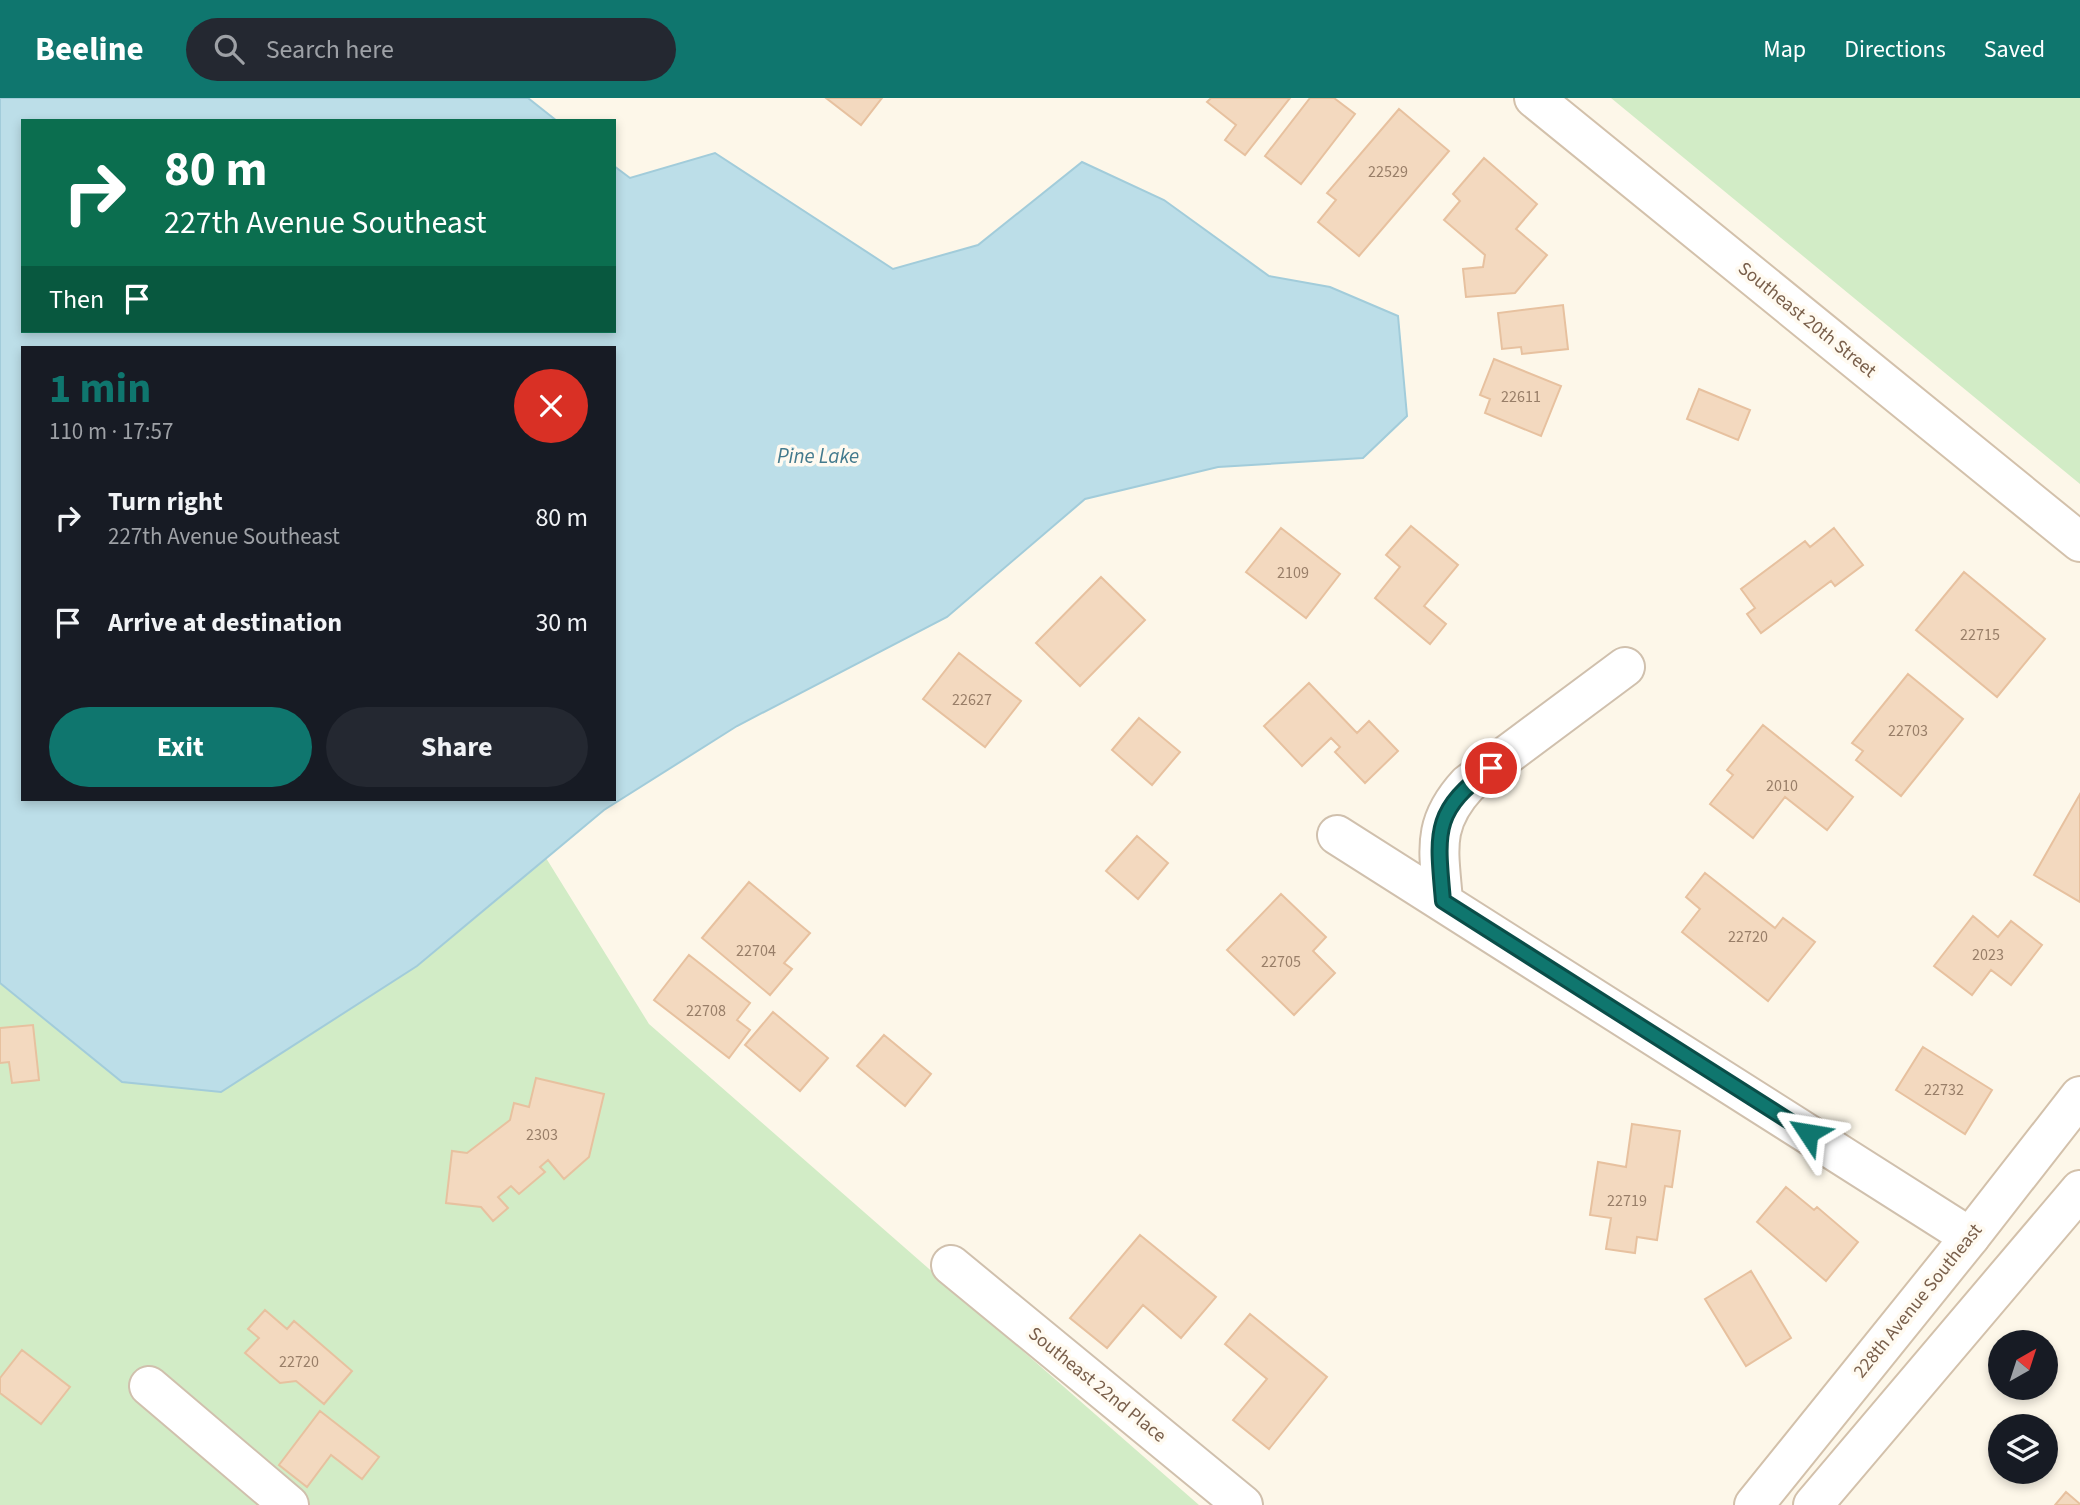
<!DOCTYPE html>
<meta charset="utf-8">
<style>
body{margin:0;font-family:"Source Sans 3",sans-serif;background:#242831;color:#f1f3f6;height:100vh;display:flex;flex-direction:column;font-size:26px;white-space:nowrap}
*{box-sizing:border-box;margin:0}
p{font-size:23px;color:#9ea1a6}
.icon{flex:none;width:38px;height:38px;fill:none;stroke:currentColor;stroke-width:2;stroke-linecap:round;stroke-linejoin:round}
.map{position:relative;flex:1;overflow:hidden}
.details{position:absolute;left:21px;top:248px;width:595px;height:455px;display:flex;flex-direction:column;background:#171b24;border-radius:0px;box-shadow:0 4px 10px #0003}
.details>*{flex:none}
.hud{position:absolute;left:21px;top:21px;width:595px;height:214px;border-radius:0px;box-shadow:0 4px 10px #0003;background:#0b6e4f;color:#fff;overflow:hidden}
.needle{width:46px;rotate:39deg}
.tools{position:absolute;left:1988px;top:1232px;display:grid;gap:14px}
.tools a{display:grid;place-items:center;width:70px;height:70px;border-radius:50%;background:#171b24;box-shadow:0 4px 10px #0003;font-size:35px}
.pin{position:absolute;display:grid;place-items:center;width:60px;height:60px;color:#fff;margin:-30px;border:4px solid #fff;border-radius:50%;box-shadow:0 2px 7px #0007}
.me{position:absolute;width:77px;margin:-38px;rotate:303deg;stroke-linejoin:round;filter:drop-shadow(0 0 5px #0008)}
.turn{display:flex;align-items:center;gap:24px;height:147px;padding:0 28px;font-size:32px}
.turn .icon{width:91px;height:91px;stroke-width:2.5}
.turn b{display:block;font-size:49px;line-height:60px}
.then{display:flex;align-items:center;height:66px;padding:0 28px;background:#0003;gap:14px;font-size:26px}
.round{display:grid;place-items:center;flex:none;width:74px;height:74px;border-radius:37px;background:#242831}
.headline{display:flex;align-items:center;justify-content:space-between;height:119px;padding:0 28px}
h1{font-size:42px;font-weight:700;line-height:52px;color:#0f766e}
.action{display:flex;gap:14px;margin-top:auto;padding:14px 28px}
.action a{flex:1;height:80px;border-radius:42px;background:#0f766e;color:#fff;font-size:28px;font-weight:700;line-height:80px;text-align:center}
.action a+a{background:#242831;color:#f1f3f6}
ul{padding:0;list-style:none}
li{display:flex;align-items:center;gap:21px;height:105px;padding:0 28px}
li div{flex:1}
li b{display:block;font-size:26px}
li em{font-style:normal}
header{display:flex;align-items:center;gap:42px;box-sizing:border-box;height:98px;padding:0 35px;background:#0f766e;color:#fff}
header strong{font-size:33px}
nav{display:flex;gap:38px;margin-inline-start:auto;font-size:24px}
.search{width:490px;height:63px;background:#242831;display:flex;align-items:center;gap:18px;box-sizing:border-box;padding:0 24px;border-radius:38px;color:#9ea1a6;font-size:26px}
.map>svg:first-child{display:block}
</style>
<header>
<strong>Beeline</strong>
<div class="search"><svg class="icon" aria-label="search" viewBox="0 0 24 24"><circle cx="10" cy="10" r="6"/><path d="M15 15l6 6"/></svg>Search here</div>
<nav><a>Map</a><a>Directions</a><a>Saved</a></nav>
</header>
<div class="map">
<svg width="2080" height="1407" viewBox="0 0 2080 1407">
<rect width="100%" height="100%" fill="#fdf7e9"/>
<path fill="#d2ecc6" d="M1611,0H2080V386Z
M546,760L649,926L1199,1407H0V885L122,984L221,994L417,868Z"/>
<path fill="#bcdee8" stroke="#a2ccda" stroke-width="2" fill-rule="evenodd" d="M0,0H528L557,23H23V233H614V68L630,80L715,55L893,171L978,147L1082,64L1164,102L1269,178L1330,189L1398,218L1407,318L1363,360L1218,369L1085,401L947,519L737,628L604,712L417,868L221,994L122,984L0,885ZM23,250H614V702H23Z"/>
<path fill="#f3d9bf" stroke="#e7c19f" stroke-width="2" d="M826,0H882L861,27Z
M1211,0H1290L1245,57L1225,42L1236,27L1207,4Z
M1310,0H1334L1355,16L1301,86L1265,58Z
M1399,11L1449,53L1359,158L1318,124L1336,102L1327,95Z
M1484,60L1537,106L1516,131L1547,157L1515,195L1466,199L1463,171L1483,169L1485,157L1444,122L1460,103L1453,96Z
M1563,207L1568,251L1522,256L1521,249L1502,251L1498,215Z
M1494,261L1561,288L1541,338L1485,315L1490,301L1480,297Z
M1699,291L1750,312L1738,342L1687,321Z
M1411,428L1458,467L1424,508L1446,526L1430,546L1375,500L1400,469L1386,457Z
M1281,430L1340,476L1306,520L1246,474Z
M1834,430L1863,467L1835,488L1831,483L1761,535L1747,516L1755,510L1741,491L1805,443L1810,449Z
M1964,474L2045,541L1997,599L1916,532Z
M1101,479L1145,522L1080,588L1036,545Z
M959,555L1021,603L985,649L923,601Z
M1908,576L1963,621L1901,698L1856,662L1863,653L1852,645Z
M1309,585L1357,635L1369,623L1398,653L1365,685L1335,654L1340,649L1331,640L1302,668L1264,628Z
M1139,620L1180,654L1152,687L1112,652Z
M1763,627L1853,699L1827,732L1785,699L1753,740L1710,706L1733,677L1727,672Z
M2080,696V804L2034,777Z
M1137,738L1168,765L1138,801L1106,773Z
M1705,775L1775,830L1783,820L1815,844L1768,903L1682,834L1700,811L1686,799Z
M749,784L810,835L784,865L792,871L770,897L702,840Z
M1281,796L1326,839L1313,853L1335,875L1294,917L1227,852Z
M1973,818L1998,839L2011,823L2042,847L2011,887L1991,872L1972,897L1934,868Z
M689,857L750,905L737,922L750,932L729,960L654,902Z
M773,914L828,960L800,993L745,947Z
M33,927L39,982L12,985L9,964L0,965V930Z
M884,937L931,976L905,1008L857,968Z
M1923,949L1992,992L1965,1036L1896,992Z
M536,980L604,996L589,1059L564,1081L548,1062L540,1069L545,1074L519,1096L511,1088L498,1099L508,1110L493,1123L481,1109L446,1105L452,1053L467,1055L510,1022L514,1005L529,1009Z
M1632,1026L1680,1033L1672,1089L1665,1088L1657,1142L1637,1139L1635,1155L1606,1151L1611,1120L1590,1117L1598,1064L1626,1069Z
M1786,1089L1814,1112L1817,1109L1858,1144L1826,1183L1757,1124Z
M1140,1137L1216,1199L1181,1240L1143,1207L1107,1250L1070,1220Z
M1751,1173L1791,1240L1746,1268L1705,1201Z
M265,1212L287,1231L294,1223L352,1273L324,1306L296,1283L280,1285L245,1255L259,1240L248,1231Z
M1250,1216L1327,1279L1269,1351L1233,1322L1267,1281L1225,1246Z
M22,1252L70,1289L41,1326L0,1295V1280Z
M320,1313L379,1359L362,1381L331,1357L307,1389L279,1367Z
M2066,1394L2080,1406V1407H2055Z"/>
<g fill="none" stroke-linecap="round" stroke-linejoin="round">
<g stroke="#d0c0ad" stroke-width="42">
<path id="street" d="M1337,737L1970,1139
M1443,803C1439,752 1431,726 1468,686L1625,569
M951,1167L1243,1407
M149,1288L289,1407"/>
</g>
<g stroke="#d3c1ab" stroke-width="42">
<path id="secondary" d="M1534,0L2080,444
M1754,1407L1970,1139L2080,998
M1813,1407L2080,1092"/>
</g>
<use href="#street" stroke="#fff" stroke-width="38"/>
<use href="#secondary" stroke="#fff" stroke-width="38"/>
</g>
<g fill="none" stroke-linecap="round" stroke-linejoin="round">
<g stroke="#0a4d48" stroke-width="18">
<path id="route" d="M1491,670C1432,713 1437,734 1443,803L1808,1035"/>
</g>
<use href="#route" stroke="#0f766e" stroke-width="12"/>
</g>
<g text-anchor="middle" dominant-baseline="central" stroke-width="7" stroke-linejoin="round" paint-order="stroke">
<g font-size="16" fill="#987e68">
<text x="1388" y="74">22529</text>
<text x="1521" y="299">22611</text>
<text x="1293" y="475">2109</text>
<text x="1980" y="537">22715</text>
<text x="972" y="602">22627</text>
<text x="1908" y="633">22703</text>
<text x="1782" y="688">2010</text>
<text x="1748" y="839">22720</text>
<text x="756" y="853">22704</text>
<text x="1988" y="857">2023</text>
<text x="1281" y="864">22705</text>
<text x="706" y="913">22708</text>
<text x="1944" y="992">22732</text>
<text x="542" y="1037">2303</text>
<text x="1627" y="1103">22719</text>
<text x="299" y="1264">22720</text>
</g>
<g font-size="19" fill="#795f4b" stroke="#fffaf0">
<text transform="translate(1807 222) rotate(39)">Southeast 20th Street</text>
<text transform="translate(1918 1203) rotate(-51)">228th Avenue Southeast</text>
<text transform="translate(1097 1287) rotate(39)">Southeast 22nd Place</text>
</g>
<g font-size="21" font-style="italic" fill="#437a8d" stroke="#fffaf0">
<text x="818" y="358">Pine Lake</text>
</g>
</g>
</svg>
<div class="tools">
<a><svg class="needle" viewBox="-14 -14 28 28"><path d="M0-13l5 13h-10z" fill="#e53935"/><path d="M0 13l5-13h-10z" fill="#9ea1a6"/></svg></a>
<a><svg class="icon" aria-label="layers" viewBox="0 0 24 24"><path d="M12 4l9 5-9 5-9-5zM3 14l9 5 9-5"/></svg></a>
</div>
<div class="pin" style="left:1491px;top:670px;background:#d93025"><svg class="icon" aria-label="arrive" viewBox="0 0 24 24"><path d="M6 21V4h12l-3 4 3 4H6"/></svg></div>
<svg class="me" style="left:1808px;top:1035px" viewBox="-20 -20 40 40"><path d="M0-17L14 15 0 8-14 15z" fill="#0f766e" stroke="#fff" stroke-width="4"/></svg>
<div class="hud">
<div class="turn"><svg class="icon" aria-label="right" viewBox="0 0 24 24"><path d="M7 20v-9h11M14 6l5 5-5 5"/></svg><div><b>80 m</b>227th Avenue Southeast</div></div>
<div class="then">Then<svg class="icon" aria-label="arrive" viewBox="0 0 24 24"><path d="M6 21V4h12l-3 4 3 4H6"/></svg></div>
</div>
<section class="details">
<div class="headline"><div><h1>1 min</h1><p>110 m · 17:57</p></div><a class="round" style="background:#d93025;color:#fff"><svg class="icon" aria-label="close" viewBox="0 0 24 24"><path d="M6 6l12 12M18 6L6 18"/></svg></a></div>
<ul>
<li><svg class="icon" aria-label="right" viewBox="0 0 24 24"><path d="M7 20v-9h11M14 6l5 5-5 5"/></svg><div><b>Turn right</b><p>227th Avenue Southeast</p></div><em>80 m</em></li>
<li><svg class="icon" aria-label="arrive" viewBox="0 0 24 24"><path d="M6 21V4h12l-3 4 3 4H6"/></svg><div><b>Arrive at destination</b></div><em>30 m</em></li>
</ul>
<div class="action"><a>Exit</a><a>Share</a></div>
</section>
</div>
